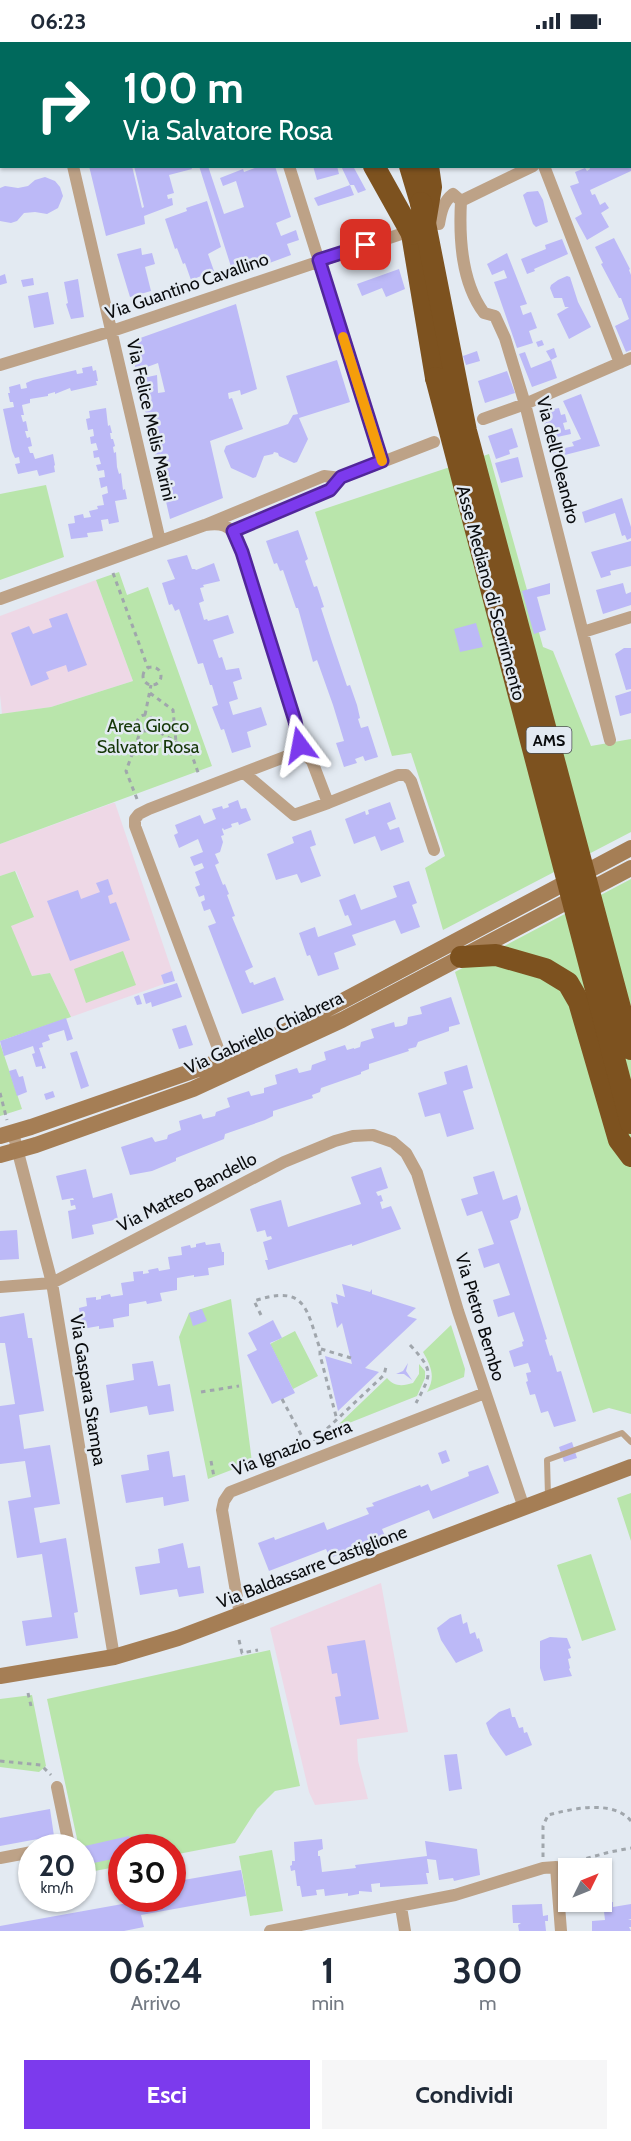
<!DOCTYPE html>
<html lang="it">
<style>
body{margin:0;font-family:Cabin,sans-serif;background:#f6f6f7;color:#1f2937;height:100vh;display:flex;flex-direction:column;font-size:22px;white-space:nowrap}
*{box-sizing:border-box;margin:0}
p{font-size:20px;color:#747a83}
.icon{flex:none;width:33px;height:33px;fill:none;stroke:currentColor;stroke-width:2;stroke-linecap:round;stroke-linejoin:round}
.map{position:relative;height:1889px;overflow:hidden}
.sheet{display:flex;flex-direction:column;background:#fff;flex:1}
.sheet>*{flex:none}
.hud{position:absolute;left:0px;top:0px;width:632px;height:126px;box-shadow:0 2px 4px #0004;background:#00695c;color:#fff;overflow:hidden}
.needle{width:39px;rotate:47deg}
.fabs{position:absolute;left:558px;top:1816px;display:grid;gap:12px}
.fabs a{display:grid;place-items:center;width:54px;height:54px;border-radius:0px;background:#fff;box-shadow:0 2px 4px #0004;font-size:30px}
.speed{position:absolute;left:18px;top:1792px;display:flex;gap:12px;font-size:30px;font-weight:700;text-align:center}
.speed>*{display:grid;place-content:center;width:78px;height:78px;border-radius:50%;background:#fff;box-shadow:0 2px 4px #0004;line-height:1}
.speed small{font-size:15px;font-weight:400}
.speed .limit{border:9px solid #d22;background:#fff;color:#111}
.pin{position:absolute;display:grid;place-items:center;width:51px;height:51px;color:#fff;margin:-26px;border-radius:12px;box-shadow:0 3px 9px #0006}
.me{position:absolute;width:66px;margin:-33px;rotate:347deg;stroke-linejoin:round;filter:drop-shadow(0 0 4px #0008)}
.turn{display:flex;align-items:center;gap:21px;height:126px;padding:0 24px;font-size:27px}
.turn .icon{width:78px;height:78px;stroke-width:2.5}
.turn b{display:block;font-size:42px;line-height:51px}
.eta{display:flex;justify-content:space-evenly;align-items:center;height:102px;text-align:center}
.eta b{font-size:36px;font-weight:700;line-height:42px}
.primary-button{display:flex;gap:12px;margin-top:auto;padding:12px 24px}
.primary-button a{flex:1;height:69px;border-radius:0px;background:#7c3aed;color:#fff;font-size:24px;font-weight:700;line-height:69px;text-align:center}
.primary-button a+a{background:#f6f6f7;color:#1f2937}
.status{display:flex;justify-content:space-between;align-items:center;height:42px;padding:0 30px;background:#fff;direction:ltr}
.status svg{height:16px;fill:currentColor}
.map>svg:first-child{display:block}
</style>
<div class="status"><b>06:23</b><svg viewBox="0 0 49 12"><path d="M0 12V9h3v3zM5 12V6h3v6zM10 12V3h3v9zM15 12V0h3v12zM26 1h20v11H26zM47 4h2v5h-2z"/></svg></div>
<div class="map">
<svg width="631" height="1889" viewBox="0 0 631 1889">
<rect width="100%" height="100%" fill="#e3eaf2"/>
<path fill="#eed8e6" d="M96,538L133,639L51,665L2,672L0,653V574Z
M113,761H115L172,929L161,933L164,942L71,975L50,931L32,934L10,884L34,875L16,829L0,834V802Z
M381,1541L408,1690L357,1697L358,1719L368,1757L315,1763L309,1750L270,1586Z"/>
<path fill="#b9e5ab" d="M489,412L543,605L553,609L591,704L631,697V790L443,888L425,826L445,814L411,711L392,714L315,470Z
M46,443L64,515L0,538V452Z
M119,530L127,553L148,545L212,724L0,802V672L51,665L133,639L96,538Z
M15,829L34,875L11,884L32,934L50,931L71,975L0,999V834Z
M631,837V1372L609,1366L593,1371L455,930Z
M123,909L136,943L86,961L74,927Z
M0,1001L22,1067L0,1074Z
M231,1257L252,1420L208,1437L179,1295L189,1271Z
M451,1283L465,1327L464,1335L427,1350C436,1335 431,1324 423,1310Z
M295,1289L318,1334L293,1347L270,1302Z
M419,1322L425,1329V1336L417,1354L339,1385V1382L387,1336C394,1345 403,1344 413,1341L419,1332Z
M631,1451V1499L617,1456Z
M591,1512L616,1588L582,1599L557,1523Z
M270,1608L300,1744L275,1749L257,1767L235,1801L173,1813L172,1806H122L121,1824L84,1831L82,1806H79L47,1657Z
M32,1653L46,1724L39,1730L0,1725V1657Z
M272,1808L283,1869L250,1874L239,1814Z"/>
<path fill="#bcb9f7" d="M89,124H132L142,166L144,165L134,124H191L192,127L169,133L174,151L167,153L168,157L172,156L173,163L144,174L145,182L106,194Z
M199,124H208L224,172L244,165L236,139L223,144L220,136L243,127L244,130L260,124H275L291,175L276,181L281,194L296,188L299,198L287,202L291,213L234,234Z
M313,124H337L339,132L317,138Z
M341,124H353L366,148L358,151L354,143H350Z
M589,124H631V129L590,148L592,153L595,152L600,163L605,160L609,166L601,171L609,185L587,198L575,176L582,172L570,144L579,141L575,130L585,126L587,129L590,127Z
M45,135L55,139L60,145L63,154L58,166L47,172L35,170L24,171L17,179L11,181L0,179V146L5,144L18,146L28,144L35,138Z
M350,143L354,153L318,164L314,156Z
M538,149L543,158L548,180L536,185L533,182L523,153L527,150Z
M207,159L221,205L208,212L214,229L191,238L185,221L183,222L177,206L175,207L165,177L187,169L186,166Z
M614,196L630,227L629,228L631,233V308L626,310L615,284L629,277L621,256H619L601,222L603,221L595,205Z
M562,197L568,212L534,227L535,229L527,232L521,217L546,207L545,203Z
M141,206L142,213L152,211L155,222L145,225L151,249L130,255L117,212Z
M507,211L527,262L520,264L523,273L531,270L537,286L529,289L533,301L517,306L494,240L507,236L504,228L492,233L487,222Z
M399,227L405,247L386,255L382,246L362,254L357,242Z
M5,232L7,241L0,243V234Z
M567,234L570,235L578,260L591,285L569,297L557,272L569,265H565L562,256H554L550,246L551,243L558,238Z
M33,236L34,243L23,245L21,238Z
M78,237L84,275L71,277L66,262L68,261L64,240Z
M48,250L54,282L34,286L28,254Z
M236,262L257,347L241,353L240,348L228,351L229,357L232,356L243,387L210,399L223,456L170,477L138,337L157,333L158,351L165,350L158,321L136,329L129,300Z
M542,298L544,303L538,305L536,300Z
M554,306L557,315L551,318L546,309Z
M477,309L480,319L466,323L463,314Z
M525,310L531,326L551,318L557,336L532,345L519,312Z
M337,318L350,360L299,376L308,397L297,420L294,421L279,414L278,411L274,410L273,412L264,414L256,435L253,436L231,426L224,409L226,404L288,382L293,373L298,372L286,334Z
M92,324L93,329L96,328L98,339H96L97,343L71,349L70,346L55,352V350L48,352V354L30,357V361L22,363L24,373H21L23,380L26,379L28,389H25L27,396L30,395L32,404L28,405L30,411H33L35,417L53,412L55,423L54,424L55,430L39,434L37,428L18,432L15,422L20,421L19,415L15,416L12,409L3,367L14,365L13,360H10L8,351H10L9,345L20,342L21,347L27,346L26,341L33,338L76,328L77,332L83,331L82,326Z
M507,329L515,351L485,361L478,339Z
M581,352L600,404L553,416L552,409L574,404L572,400L581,397L563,359Z
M548,365L549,368L559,366L561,373L565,372L567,380L563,381L565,388L570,387L571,392L548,397L540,367Z
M106,366L108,384L110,383L112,391H110L111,397H113L115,404L113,405L114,411L116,410L117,425L119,432L121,431L123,448L125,447L127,457L115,459L119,480L109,482L108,477L101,478L103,489L87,491L88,495L71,497L68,482L75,481L74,474L83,472L84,476L91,475L89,469L98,467L97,464L104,463L102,453L108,451L107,444L101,446L99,436L105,435L104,428L98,429L96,423L101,422L99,415L94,416L93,409L98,408L96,401L91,402L90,395L94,394L93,387L88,388L86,377L90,376L89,369Z
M512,386L518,405L509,408L510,412L496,417L488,394Z
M518,415L523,435L501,441L495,421Z
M622,456L631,485V496L627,498L625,493L622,494L615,471L585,481L582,470Z
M298,488L308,517L305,519L314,545L317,544L324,565L321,566L332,600L347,644L350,643L357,663L360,676L358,677L361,686L368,684L378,715L365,719L363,714L355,717L357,721L344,725L336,701L344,699L333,663L317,618L313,620L298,566H296L283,528L280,529L277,521L274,522L266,499Z
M631,499V524L610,529L611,533L601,536L591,510Z
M187,513L192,527H195L196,528L214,521L220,539L203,543L204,545L200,546L204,559L199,561L204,578L207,577L208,579L228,573L234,591L213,598L219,616L222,615L226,628L239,626L242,637L233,640L238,657L229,660L233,673L261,665L267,683L247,690L251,705L232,711L224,687L221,688L212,665L218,663L212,643H210L203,621L198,622L179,567L175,569L172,562L169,563L162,541L175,537L167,518Z
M550,541V552L537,555L546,588L534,592L522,549Z
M623,541L626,552L631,550V563L603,572L596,548Z
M67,571L87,623L68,630L66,623L46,630L49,637L31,644L11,591L29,584L33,592L52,585L49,577Z
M476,581L483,605L460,610L454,587Z
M624,606H631V647L626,648L615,612Z
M631,649V671L620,674L615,654Z
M238,758L241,767L246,766L251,778L239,783L238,780L231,782L232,785L224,788L223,786L222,787L224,793L221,794L223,800L220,810L215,812L219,821L215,823L223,843L225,842L229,852L227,853L235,874L232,875L253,925L245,929L250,941L253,940L254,943L275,935L284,958L242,972L208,884L216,881L210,867L204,869L201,860L205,858L204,853L199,855L195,845L200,843L195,830L204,826L202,821L194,824L190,815L203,810L198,797L179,806L174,793L178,791L175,783L200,773L204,782L216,777L212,767L222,764L223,767L229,765L228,762Z
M390,760L396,777L387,781L390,788L399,785L404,800L381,809L375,794L354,802L345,777L365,769L366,773L369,772L368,768Z
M311,788L316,803L310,805L321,834L301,841L297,832L276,838L267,812L294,801L292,795Z
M108,837L113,852L108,854L110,862L116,860L130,898L70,919L47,859L78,848L81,857L100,850L96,841Z
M409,839L417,861L412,863L420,885L401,892L395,878L352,893L356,903L334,911L339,927L318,934L310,913L307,914L299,891L315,885L318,895L352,883L348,873L345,874L339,858L355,852L361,868L397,855L393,844Z
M172,929L175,939L164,942L161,933Z
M177,941L182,955L152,965L151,960L146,962L143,952Z
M139,953L142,962L137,963L134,955Z
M451,955L460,982L449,985V989L418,1000L416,1005L408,1007L409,1009L369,1022V1027L361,1030V1032L321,1046L320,1050L312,1053L313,1056L273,1069V1074L265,1078L225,1092L224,1097L176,1116V1119L152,1129L130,1133L121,1105L152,1095L155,1100L167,1097L168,1093L181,1088L179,1079L201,1072L203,1077L215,1074L216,1070L230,1065L227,1056L249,1049L251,1054L264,1051V1046L277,1042L275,1033L297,1026L299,1031L311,1028L312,1023L326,1018L324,1010L345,1003L347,1008L354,1006V1007L360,1005L361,1000L374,996L371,987L394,980L395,985L402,984L407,982L408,975L422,972L420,965Z
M66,976L73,997L67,999L64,988L48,993L50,998L42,1001L43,1005L39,1006L46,1026L42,1027V1024L36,1025L32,1012L35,1011L33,1004L4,1014L0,999Z
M186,983L193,1003L179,1007L172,987Z
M77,1009L89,1044L81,1047L70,1011Z
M467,1023L473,1046L463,1049L474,1087L447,1095L440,1071L425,1075L418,1051L447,1042L444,1030Z
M16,1027L19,1035L23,1034L27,1050L17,1054L9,1029Z
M53,1049L55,1055L46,1058L44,1052Z
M381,1125L388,1146L376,1150L378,1154L381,1153L383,1159L380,1160L382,1167L391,1164L401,1187L352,1204V1202L268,1228L265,1218H268L263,1200L272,1197L271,1194L267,1195L265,1188L257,1190L250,1167L281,1158L288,1185L361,1162L351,1135Z
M86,1127L93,1156L112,1151L118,1177L92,1183L94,1192L72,1197L68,1169L76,1167L75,1163L71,1164L70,1158H74L73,1156L62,1158L56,1134Z
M494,1129L503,1158L517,1153L521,1167L518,1176L510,1179L547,1297L545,1298L550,1314L552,1313L557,1330L561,1329L576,1379L554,1385L548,1369L541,1371L535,1352L530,1353L526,1340L528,1339L526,1331L531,1330L528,1321L514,1325L509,1309L523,1304L522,1300L524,1299L514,1270L498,1275L493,1258L510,1253L499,1221L484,1226L478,1207L494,1202L482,1169L467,1174L461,1157L478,1152L473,1135Z
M17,1188L19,1217L0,1218V1189Z
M205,1200L206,1203L220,1201L222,1210H224V1223L208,1226L209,1233L194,1235V1233L177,1236V1248L160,1251L162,1259L147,1262L146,1259L129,1262V1274L113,1277L114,1285L99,1287V1284L82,1287L78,1273H80L79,1266L87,1264L86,1256L96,1255V1258L101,1257V1254L110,1252L111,1255L123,1253L121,1241L134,1239L133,1230L143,1229V1232L149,1231L148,1228L158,1226L159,1229L170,1227L168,1215L182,1213L181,1205L190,1203L191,1206L196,1205V1202Z
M342,1242L370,1250L372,1247V1252L416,1266L407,1274L417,1277L365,1326L379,1330L338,1369L325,1314L352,1322L342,1281L337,1286L331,1260L338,1262L336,1252L345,1255Z
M202,1267L207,1279L193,1284L189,1271Z
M24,1271L28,1296H32L44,1369L19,1373L24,1407L50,1403L60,1462L34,1466L40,1501L66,1496L78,1570L74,1571L78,1596L26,1604L22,1579L52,1575L42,1512L17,1516L8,1459L31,1455L25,1419L0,1422V1364L15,1362L5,1301H0V1275Z
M273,1278L282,1296L270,1301L295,1351L272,1362L247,1313L257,1308L248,1291Z
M153,1319L158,1344L170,1342L174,1369L149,1373L147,1364L110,1371L106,1343L134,1338L132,1322Z
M408,1321L406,1329L412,1338L404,1332H396L403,1329Z
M572,1400L577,1416L564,1420L559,1405Z
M446,1408L450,1419L442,1422L438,1411Z
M169,1409L173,1435L185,1433L189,1459L164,1464L163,1455L126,1461L121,1433L149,1428L147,1413Z
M488,1423L499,1451L433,1477L429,1468L382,1487L385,1494L330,1516L326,1507L269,1529L258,1501L274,1495L275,1498L324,1480L327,1488L369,1472L366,1466L374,1464L372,1461L420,1443L421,1445L428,1442L431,1449L469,1434L468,1430Z
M183,1501L188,1526L200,1524L204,1551L179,1555L177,1547L140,1553L135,1525L160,1521L158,1507Z
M461,1572L463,1582L467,1580L470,1592L475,1590L477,1597L479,1596L483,1609L456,1621L441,1598L437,1586L450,1576Z
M550,1595L567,1596L571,1606L568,1607L571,1616L568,1617L570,1626L569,1627L572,1634L544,1639L540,1626V1599Z
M365,1598L379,1677L340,1683L335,1655L341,1654L337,1631L332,1632L327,1604Z
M510,1666L512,1675H515L519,1686L523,1685L524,1691L527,1690L532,1703L506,1714L490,1692L486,1681L499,1670Z
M457,1712L462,1747L449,1749L444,1713Z
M50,1767L54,1794L0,1804V1776Z
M144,1792L147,1806H135L133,1794Z
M151,1792L157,1794V1798L154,1800L148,1798Z
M129,1794L132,1806H122V1815L89,1822L85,1804Z
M322,1797L323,1807L318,1809V1814H320L322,1830L356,1826L355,1823L427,1814L425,1799L477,1807L480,1833L454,1839L453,1836L439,1838L436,1818L427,1817L429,1831H426L428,1842L380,1845V1841L371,1842L372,1850L359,1849V1852L348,1854V1851L325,1854L324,1847L316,1848L317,1853L302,1855L300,1844H297L295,1828L291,1829L290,1824L292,1823V1819H295L294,1800Z
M241,1828L246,1854L141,1873L144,1885L124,1889H0V1884L139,1859V1857H172V1840Z
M613,1860V1865L631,1862V1877H628L631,1878V1885H629L631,1889H592V1879L605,1878L603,1861Z
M542,1862L543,1874L548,1873V1879H545L546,1889H519L518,1883L521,1881H513L512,1863Z"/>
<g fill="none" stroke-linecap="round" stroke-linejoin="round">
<path stroke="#a0a6ac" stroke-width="3" stroke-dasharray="4.5 4.5" stroke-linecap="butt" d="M113,531L148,626
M143 634a9 9 0 1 1 18 0a9 9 0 1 1-18 0Z
M150,651L173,668L176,700
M137 681a8 8 0 1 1 16 0a8 8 0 1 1-16 0Z
M145,673L151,643
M152,686L190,708L199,733
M137,757L126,729L141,688
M0,1051L7,1078
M261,1273L254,1259C306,1242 306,1266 320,1307V1313L337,1378
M410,1303C434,1329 432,1331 416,1361
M321,1307L351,1316
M201,1350L239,1344
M282,1357L306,1402
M314,1399L384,1333L386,1325
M211,1419L214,1435
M239,1598L242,1611L258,1608
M28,1651L31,1664
M0,1719L41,1723L51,1733
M543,1815V1784L548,1773C571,1767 613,1757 631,1779
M569,1821L610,1810L631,1806"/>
<path stroke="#bda287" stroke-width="6" d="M548,1454L547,1418L622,1391L631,1400"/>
<path stroke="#bda287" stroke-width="12" d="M625,0V2
M630,11L631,13
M630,80L631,79
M0,118H2
M73,124L160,499
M289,124L382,419
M544,124L620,321
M461,159C459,196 461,240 484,271L495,274L505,296L525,362L610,698
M461,159L533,124
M439,182C441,170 443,160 453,152L461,159
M0,323L112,289L401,192
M483,377L525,362L631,316
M205,483C220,481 230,482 237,497L295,679C300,696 306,706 287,714L149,767L139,772L135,777V784L222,1017
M233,488L330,448L341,436L434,400
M0,557L205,483L324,434L341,436
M583,590L631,575
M244,731L294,773L328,761L312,719L299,707
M328,761L398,733H406L411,739L434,808
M13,1091L52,1241L114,1615
M0,1245L52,1241L284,1120L335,1099L353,1094L373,1093L393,1100L406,1111L417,1131L458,1269L524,1466
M240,1573L222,1468L224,1459L230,1450L485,1351
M51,1806L69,1803L57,1745
M0,1816L32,1810
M401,1865L405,1889
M270,1889L455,1853L543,1826L556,1825L561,1889"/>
<path stroke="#a57e55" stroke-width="16" d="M0,1094L31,1085L207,1024L286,989L631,806
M0,1113L36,1103L193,1047L342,978L631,826
M0,1634L114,1615L178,1596L631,1425"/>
<path stroke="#7d521f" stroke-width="22" d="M311,0L312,2
M333,0L334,2
M353,0L354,2
M375,0L376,2
M410,124L421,161
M425,181L431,145L428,124
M412,192L436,336
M461,915L496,913L545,927L568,941L579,960L619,1098L631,1114"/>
<path stroke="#7d521f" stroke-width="22" d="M374,124L412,192
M421,161L466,389L631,1007
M436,336L631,1081"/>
</g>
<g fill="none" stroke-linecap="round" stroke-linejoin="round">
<g stroke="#51269a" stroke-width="15">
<path id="route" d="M300,703L295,679L242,510L233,489L330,448L341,435L382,419L319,218L366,203"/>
</g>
<use href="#route" stroke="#7c3aed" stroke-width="10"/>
<path stroke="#f59e0b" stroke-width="10" d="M343,295L382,419"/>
</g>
<g text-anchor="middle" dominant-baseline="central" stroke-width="5" stroke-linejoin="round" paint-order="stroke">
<rect fill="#e3eaf2" stroke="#4b4f52" stroke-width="1.5" x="526.5" y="685" width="45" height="26" rx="4.5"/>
<g font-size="16" font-weight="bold" fill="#0a0c0e">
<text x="549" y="698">AMS</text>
</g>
<g font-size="18" fill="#0a0c0e" stroke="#e3eaf2">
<text transform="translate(187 244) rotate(-19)">Via Guantino Cavallino</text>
<text transform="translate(151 378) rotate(77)">Via Felice Melis Marini</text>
<text transform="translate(558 418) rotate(76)">Via dell'Oleandro</text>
<text transform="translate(491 551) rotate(75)">Asse Mediano di Scorrimento</text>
<text transform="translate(264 991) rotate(-25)">Via Gabriello Chiabrera</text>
<text transform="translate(187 1150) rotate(-27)">Via Matteo Bandello</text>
<text transform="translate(480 1275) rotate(73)">Via Pietro Bembo</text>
<text transform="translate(88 1348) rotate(81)">Via Gaspara Stampa</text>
<text transform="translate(292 1406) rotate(-21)">Via Ignazio Serra</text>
<text transform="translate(312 1525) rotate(-21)">Via Baldassarre Castiglione</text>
</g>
<g font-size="18" fill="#153707" stroke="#e3eaf2">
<text x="148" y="684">Area Gioco<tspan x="148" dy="21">Salvator Rosa</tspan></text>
</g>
</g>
</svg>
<div class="fabs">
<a><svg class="needle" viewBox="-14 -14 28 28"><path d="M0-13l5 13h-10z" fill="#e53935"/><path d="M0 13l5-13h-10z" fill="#747a83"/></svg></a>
</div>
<div class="speed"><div>20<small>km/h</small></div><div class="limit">30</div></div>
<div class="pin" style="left:366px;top:203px;background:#d93025"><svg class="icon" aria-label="arrive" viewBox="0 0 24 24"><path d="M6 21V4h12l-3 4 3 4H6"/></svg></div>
<svg class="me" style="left:300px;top:703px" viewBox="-20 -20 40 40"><path d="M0-17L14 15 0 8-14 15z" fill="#7c3aed" stroke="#fff" stroke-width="4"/></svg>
<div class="hud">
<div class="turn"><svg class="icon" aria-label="right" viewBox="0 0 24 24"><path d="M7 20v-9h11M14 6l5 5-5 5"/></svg><div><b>100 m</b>Via Salvatore Rosa</div></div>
</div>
</div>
<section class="sheet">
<div class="eta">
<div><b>06:24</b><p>Arrivo</p></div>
<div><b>1</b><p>min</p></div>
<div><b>300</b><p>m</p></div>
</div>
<div class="primary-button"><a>Esci</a><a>Condividi</a></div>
</section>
